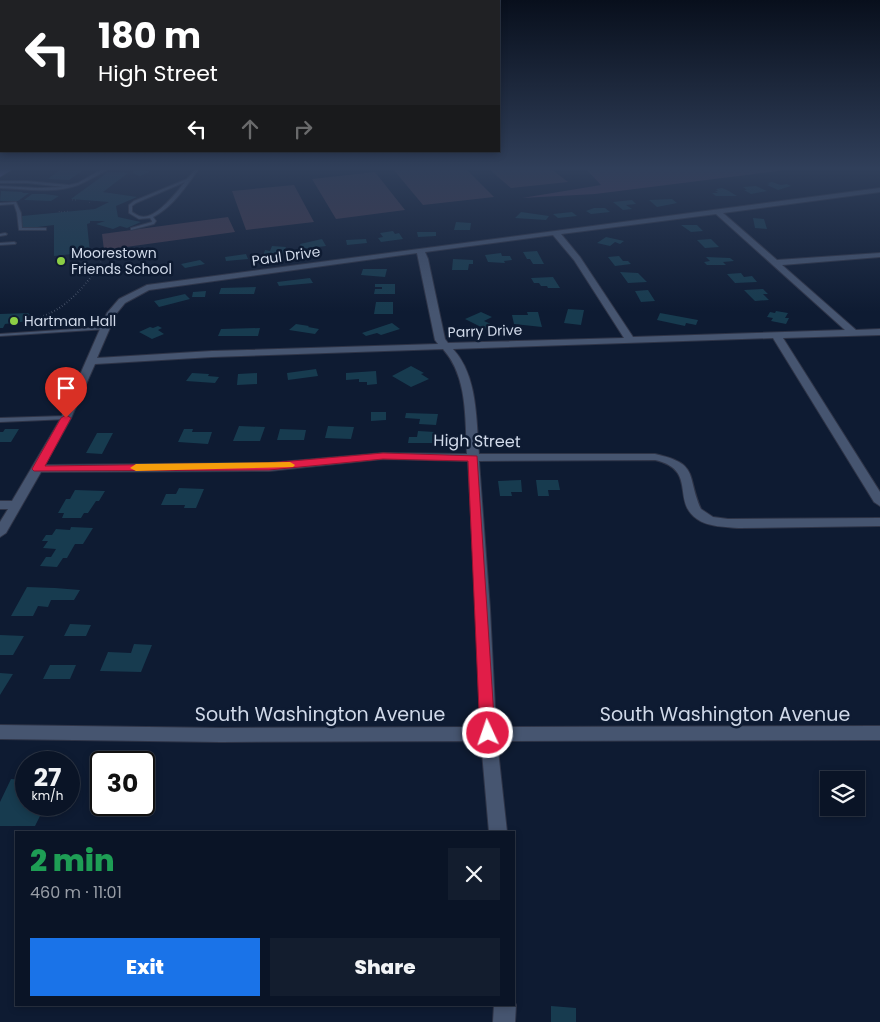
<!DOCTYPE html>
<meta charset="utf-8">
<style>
body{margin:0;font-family:Poppins,sans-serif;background:#131d2e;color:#f1f3f6;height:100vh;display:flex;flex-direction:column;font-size:19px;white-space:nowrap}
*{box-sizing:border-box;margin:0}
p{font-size:16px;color:#999ea7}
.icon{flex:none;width:28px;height:28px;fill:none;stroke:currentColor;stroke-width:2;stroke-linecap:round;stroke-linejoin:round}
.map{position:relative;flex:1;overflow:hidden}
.drawer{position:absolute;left:15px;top:831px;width:500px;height:175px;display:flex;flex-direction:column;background:#0a1426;border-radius:0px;box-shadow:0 2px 8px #0003,0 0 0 1px #2a3343}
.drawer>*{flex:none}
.top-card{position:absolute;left:0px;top:0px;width:500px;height:152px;box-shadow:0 2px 8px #0003,0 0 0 1px #2a3343;background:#202124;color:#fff;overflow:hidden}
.tools{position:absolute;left:820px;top:771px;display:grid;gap:10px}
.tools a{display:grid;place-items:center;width:45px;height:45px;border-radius:0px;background:#0a1426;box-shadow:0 2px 8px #0003,0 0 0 1px #2a3343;font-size:25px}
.speed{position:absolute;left:15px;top:751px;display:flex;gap:10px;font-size:25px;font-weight:700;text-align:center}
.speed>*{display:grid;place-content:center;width:65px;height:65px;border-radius:50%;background:#0a1426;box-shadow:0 2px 8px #0003,0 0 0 1px #2a3343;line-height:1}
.speed small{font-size:12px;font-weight:400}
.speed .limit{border:2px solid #111;border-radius:8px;background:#fff;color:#111}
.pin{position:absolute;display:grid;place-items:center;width:42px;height:42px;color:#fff;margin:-51px -21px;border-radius:50% 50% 50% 0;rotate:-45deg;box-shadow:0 0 5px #0007}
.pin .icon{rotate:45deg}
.me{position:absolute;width:55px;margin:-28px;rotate:357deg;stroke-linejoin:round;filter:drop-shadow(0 0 4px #0008)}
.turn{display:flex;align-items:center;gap:18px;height:105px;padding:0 15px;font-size:22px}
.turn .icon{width:65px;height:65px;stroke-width:2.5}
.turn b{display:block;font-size:35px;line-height:42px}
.lanes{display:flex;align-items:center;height:48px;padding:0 15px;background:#0003;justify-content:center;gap:25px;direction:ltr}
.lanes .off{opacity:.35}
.round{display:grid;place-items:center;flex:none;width:52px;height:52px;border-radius:0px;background:#131d2e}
.headline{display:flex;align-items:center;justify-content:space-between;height:85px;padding:0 15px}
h1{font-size:30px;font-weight:800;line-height:38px;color:#1e9e55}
.cta{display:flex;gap:10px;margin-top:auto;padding:10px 15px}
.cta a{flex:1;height:58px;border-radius:0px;background:#1a73e8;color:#fff;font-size:20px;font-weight:800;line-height:58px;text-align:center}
.cta a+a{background:#131d2e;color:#f1f3f6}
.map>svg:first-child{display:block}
</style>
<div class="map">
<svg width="880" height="1022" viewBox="0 0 880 1022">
<rect width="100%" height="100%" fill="#0e1b32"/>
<path fill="#44384b" d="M393,169H466L494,197L423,205Z
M489,169H551L568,182L511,188Z
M375,172L405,210L336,219L312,179Z
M294,185L314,222L246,230L232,191Z
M228,217L235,232L104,250L102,234Z"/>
<path fill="#493754" d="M586,169H793L595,194L522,198L601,185Z"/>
<path fill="#173b4f" d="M61,169H85L69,180L48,179Z
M134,169H143L150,172L140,176L133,173Z
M108,172L128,173L103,192L137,197L116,206L118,217L141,222L127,228L120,226L113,229L96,224L105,221H90V223L87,224L90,252L54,256V225L21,229L22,216L95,209L109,202L71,199Z
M772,182L781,185L787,184L791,186L778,190L767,185L770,184L767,183Z
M756,186L767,191L751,194L744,190H747L743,187Z
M722,188L727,190L737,196H716L712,193H718L715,191H718L716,189Z
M1,191L23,192L22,193H29L18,201H0Z
M32,194H45L59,196L51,201L24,200Z
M672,199L677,203L657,207L649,200Z
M632,200L636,204L626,205L632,209L623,210L613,202Z
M594,208H605L610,212L591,214L586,211Z
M521,212L549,216L546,220L515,218Z
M572,212L577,216L558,218L553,214Z
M753,218L764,219L767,229L755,228Z
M456,222L471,223L470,230H454Z
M681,225H697L703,231L691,232Z
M393,231L395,234L399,233L403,239L381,242L378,238L383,237L380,233Z
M417,232H436V236L418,237Z
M606,237L624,241L620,244L615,242L610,246L597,243Z
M322,239L326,246L302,249L300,244Z
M366,239L367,243L347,245L346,240Z
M711,239L719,247L705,248L697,240Z
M272,246L286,247L282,256H263L265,250L270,251Z
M537,251L544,264H533L530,259H527L523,252Z
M501,253L502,256H510L512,260L504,261L505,263L488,262L485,255Z
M246,254L248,259L226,261L225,257Z
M619,256L623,261H628L631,264L615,266L608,257Z
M706,257L730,258L734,261L723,262L726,265H707L704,262L710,261Z
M453,259L473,260V264H469L468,270H452Z
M200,260L205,264L185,268L181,264Z
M152,266L153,271L136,273L134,268Z
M363,269H387L385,277L361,275Z
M620,272L638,273L647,282L628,283Z
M741,273L744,277L752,276L757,282L735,283L727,274Z
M553,277L560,288H548L547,286H541L539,283H534L531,278Z
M310,278L313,283L279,286L277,282Z
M375,284H395V294H374L375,289H382V287H375Z
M256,287L254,294H219L221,288Z
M763,289L768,294H763L769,300L755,301L744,290Z
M648,290L655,301L641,302L635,291Z
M206,291L205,297H192L193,292Z
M185,294L190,299L159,307L154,301Z
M376,302H393V314H374Z
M568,309L584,310L581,325L564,323Z
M776,311L788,313L785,318H789L786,324L771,321L773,318L767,317L770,312L775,313Z
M481,312L492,317L484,321L493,325L485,329L465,319Z
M527,312H538L542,327L514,324L512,315H528Z
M29,313L28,314H32L28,321L5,324L3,328H0V314Z
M660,313L698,320L696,325L686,323L685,326L657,320Z
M392,323L400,329L381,335L377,333L366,336L362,333Z
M296,324L309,326L308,327L319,329L315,334L289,330Z
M158,326L162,328L158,330L164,334L152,339L139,332L150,327L153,328Z
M260,328L258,336H218L221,329Z
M411,366L424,373L421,374L429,379L411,387L392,376Z
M316,369L318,376L288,380L287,373Z
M376,371L377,384L367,385V382H359V379L346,380V373Z
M192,373L209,374L208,376L219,377L215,383L186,381Z
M257,373V384L237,385L238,374Z
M371,412H386V420L371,421Z
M406,413L438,414L436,425L419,424L420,419L405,418Z
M239,426L265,427L260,441H233Z
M328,426L354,427L351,439L325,438Z
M5,429H19L11,442H0V432H3Z
M184,429H193L192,432H212L208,444L178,442Z
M280,429L306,430L304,440H277Z
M418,431L435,432L434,443H408L409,437H417Z
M97,433H113L102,454L86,453Z
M521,480L522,492H511L512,496H500L498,481Z
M536,480H558L560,490H548L549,496H538Z
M179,488L204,489L196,508H184L185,505H161L166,494H176Z
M75,490L105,491L99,501H96L88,513H84L81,518H62L64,513H58L66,499H70Z
M71,527L93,528L83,544H75L67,558H63L57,567L40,566L46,557H51L56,549L43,548L48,541H42L46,535H52L56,529L70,530Z
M27,587L55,588L80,590L74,600H51L48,607L38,606L33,616H11Z
M70,624L91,625L86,636H64Z
M0,635L24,636L13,655H0Z
M134,644L152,645L141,672L100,671L108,652L131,653Z
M50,665H76L70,679H43Z
M0,673L13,674L0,695Z
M11,779L26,780V805H62L57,816H40L35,826H0V802Z
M551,1006L576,1008V1022H551Z"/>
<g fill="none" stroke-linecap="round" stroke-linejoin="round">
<g stroke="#2e3447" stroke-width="2">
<path id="lane" d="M105,169H109C99,174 88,181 78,185C53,194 26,189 0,188V186L38,188L64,187L27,183H0V181H27L69,185L78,183L97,172Z
M196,169H199C186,186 173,207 153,217L156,221L154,224L131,230V228L152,222V221L150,218L139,219L129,213V205L134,201L187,179ZM185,182C176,193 154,222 139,216C136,215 134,213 132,212V206L136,203Z
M16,202L21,213L22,228H46V230H19L17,213L14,204L0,205V203Z
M5,233L7,234L6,235L0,236V234Z
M14,242L16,243L15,244L0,245V243Z
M105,327L107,328V329L0,336V334Z
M66,416L69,418L68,419L0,422V418Z"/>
</g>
<g stroke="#2e3447" stroke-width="2">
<path id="street" d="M880,188V192L723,213L777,260L880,253V257L782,265L856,330L880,329V335L783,338L880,492V506L874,502L773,338L453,349C478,376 476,420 479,454H655C700,464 686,475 701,509L713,517L728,519L880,518V526L739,528C726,527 708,527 697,519C671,501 698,470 655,460L479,461L490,609L496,727L880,726V740L497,741L507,832H489L481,741L221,742L0,739V725L221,728L480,727L476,609L468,461L383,459L269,471L41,472L6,533L0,537V522L8,509H0V501H12L61,418L107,313L119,299L147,285ZM716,214L845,330L633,337L580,257L561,234ZM553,235L574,260L624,338L448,343L445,339L428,259L425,252ZM417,253L435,340L438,344L212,351L97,358L116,314L125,303L149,290ZM443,349C468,377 465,419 467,454L383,453L269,463L45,465L71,418L95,364L212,357Z
M514,1001L516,1005L515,1022H493L494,1005H514Z"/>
</g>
<g stroke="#2e3447" stroke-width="2">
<path id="primary" d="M0,169H13L0,177Z"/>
</g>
<path stroke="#606b7f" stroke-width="1" stroke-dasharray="0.5 2.5" stroke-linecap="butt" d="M72,200H78
M89,203L91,201
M59,212L60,210
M61,212L70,211
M92,250L100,249
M97,270L101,264L100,253"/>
<path stroke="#606b7f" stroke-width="2" stroke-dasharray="0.5 2.5" stroke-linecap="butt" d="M29,320C61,314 79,293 97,269
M29,325L39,320"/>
<use href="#lane" fill="#465570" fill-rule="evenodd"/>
<use href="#street" fill="#465570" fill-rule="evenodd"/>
<use href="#primary" fill="#6c69b7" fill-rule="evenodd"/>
</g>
<linearGradient id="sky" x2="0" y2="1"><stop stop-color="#080f1c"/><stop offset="0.54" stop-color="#303f5a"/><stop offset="1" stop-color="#303f5a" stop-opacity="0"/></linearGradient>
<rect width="880" height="312" fill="url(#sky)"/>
<path fill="#e11d48" stroke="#92132f" d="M66,415L71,418L45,466L269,463L383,453L477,456L495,733L493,738L488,740L483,738L480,733L468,461L383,459L269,470L34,471L32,469L61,418Z"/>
<path fill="#f59e0b" d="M290,462L295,465L293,467L136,471L130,468L136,464Z"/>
<g fill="#8cce45" stroke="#0e1b32" stroke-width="2">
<circle cx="61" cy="261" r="5"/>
<circle cx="14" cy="321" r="5"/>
</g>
<g text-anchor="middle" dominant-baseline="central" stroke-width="5" stroke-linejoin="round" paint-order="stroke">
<g font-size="14" fill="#d0d9e9" stroke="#0e1b32" text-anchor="start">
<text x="71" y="253">Moorestown<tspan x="71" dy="16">Friends School</tspan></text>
<text x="24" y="321">Hartman Hall</text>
</g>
<g font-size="14" fill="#d0d9e9" stroke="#0e1b32">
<text transform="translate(286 256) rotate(-8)">Paul Drive</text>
<text transform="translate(485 331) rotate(-2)">Parry Drive</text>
</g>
<g font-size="16" fill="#d0d9e9" stroke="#0e1b32">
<text transform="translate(477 441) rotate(1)">High Street</text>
</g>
<g font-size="19" fill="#d0d9e9" stroke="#0e1b32">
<text x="320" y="714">South Washington Avenue</text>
<text x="725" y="714">South Washington Avenue</text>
</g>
</g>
</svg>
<div class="tools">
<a><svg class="icon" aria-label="layers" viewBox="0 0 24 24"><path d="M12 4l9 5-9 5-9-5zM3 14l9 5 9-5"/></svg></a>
</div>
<div class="speed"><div>27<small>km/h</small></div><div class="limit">30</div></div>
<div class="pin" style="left:66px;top:418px;background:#d93025"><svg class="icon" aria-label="arrive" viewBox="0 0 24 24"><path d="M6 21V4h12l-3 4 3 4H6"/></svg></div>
<svg class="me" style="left:488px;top:733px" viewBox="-20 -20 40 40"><circle r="17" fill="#e11d48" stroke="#fff" stroke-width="3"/><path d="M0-11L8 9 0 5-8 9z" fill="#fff"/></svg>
<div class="top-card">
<div class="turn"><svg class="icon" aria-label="left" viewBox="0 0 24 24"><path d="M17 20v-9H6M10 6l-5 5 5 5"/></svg><div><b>180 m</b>High Street</div></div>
<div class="lanes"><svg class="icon" aria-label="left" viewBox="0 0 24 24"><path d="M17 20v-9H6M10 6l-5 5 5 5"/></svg><svg class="icon off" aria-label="ahead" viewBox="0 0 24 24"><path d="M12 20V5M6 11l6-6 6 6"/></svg><svg class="icon off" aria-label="right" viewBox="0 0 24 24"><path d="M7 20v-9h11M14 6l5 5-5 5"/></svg></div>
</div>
<section class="drawer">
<div class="headline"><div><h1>2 min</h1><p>460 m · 11:01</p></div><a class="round"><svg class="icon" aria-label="close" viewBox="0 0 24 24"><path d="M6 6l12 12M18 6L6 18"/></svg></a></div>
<div class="cta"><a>Exit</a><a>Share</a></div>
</section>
</div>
